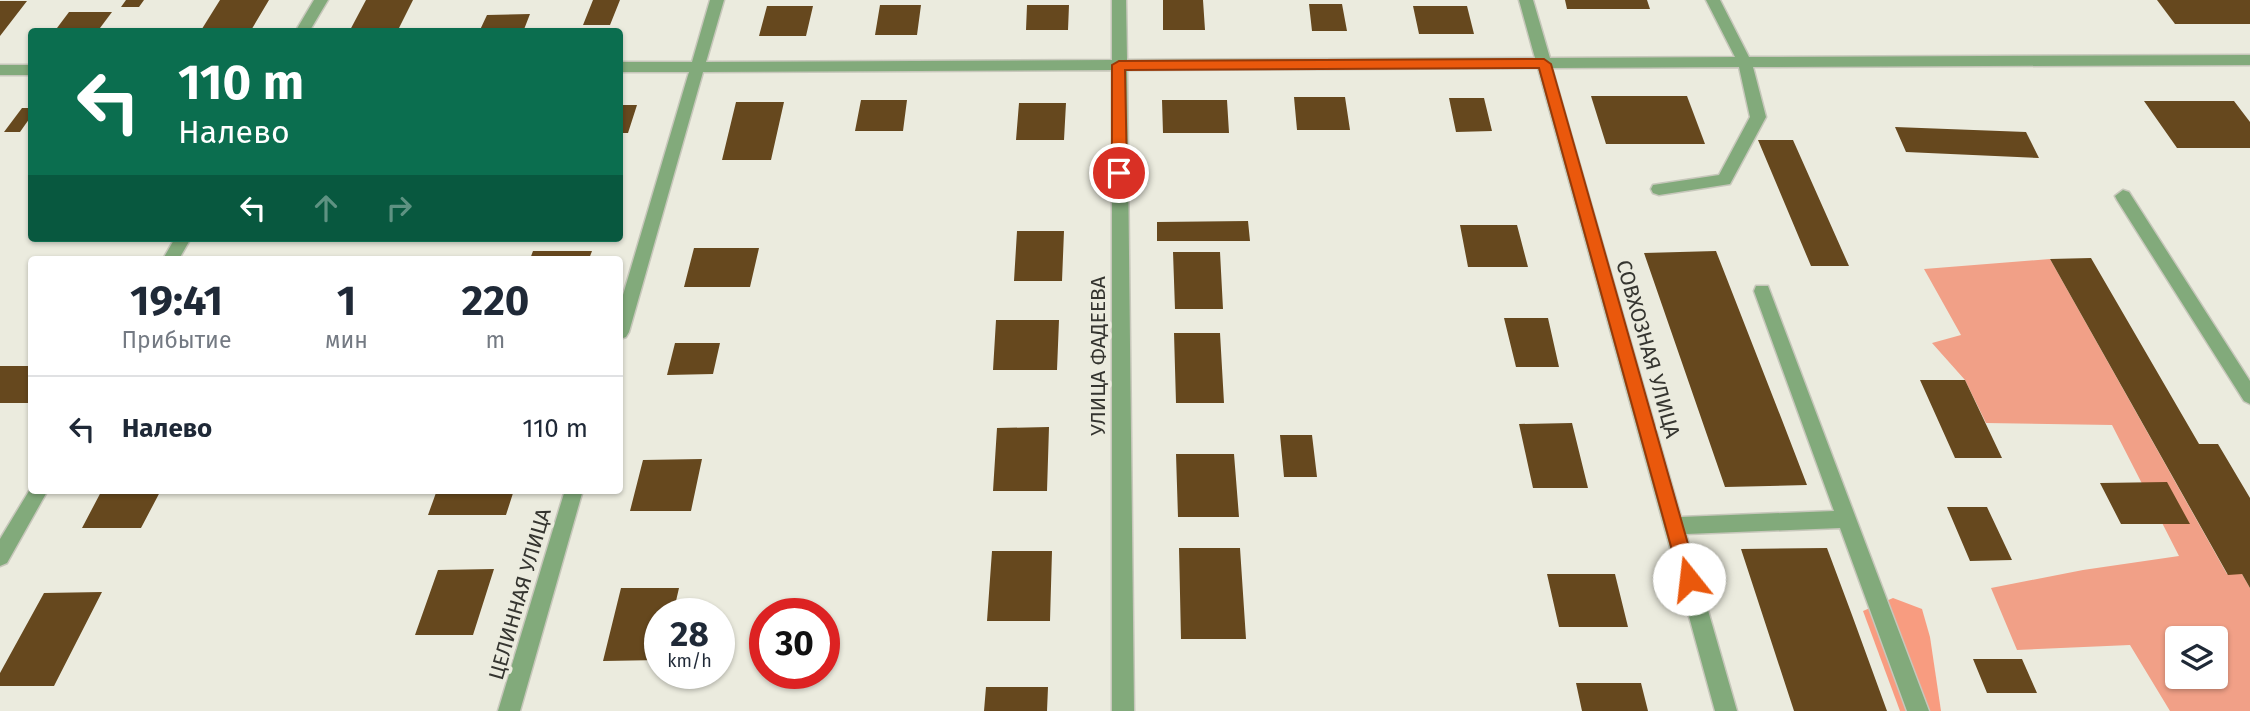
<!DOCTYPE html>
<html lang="ru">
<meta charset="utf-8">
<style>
body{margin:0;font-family:"Fira Sans",sans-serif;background:#f6f6f7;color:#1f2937;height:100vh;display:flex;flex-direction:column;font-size:26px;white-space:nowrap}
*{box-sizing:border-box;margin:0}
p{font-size:23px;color:#747a83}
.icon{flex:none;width:38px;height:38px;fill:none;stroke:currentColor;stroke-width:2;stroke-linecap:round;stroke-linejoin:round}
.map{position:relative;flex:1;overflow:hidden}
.panel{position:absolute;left:28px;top:256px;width:595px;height:238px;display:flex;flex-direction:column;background:#fff;border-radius:7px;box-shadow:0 2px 5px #0004}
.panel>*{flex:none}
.banner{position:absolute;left:28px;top:28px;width:595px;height:214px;border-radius:7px;box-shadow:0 2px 5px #0004;background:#0b6e4f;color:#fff;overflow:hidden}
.fabs{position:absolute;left:2165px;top:626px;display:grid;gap:14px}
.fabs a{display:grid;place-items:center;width:63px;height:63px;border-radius:7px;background:#fff;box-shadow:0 2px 5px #0004;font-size:35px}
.speed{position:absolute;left:644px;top:598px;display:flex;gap:14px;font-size:35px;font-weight:700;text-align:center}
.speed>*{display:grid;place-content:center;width:91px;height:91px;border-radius:50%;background:#fff;box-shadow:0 2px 5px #0004;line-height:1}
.speed small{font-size:18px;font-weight:400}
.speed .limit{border:10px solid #d22;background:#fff;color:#111}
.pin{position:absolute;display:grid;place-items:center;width:60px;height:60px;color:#fff;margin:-30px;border:4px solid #fff;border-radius:50%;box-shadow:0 2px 7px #0007}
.me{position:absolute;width:77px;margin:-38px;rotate:344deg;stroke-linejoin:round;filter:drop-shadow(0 0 5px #0008)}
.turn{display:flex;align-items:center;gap:24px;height:147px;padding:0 35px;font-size:32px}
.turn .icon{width:91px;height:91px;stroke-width:2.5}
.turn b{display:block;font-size:49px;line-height:60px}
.lanes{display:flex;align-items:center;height:66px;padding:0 35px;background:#0003;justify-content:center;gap:35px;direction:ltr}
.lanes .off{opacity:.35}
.eta{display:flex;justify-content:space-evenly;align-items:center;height:119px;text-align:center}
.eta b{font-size:42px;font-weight:700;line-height:49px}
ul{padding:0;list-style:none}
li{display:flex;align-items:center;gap:21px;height:105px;padding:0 35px;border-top:2px solid #e0e1e3}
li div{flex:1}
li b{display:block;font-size:26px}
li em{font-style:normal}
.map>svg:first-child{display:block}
</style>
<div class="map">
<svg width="2250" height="711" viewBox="0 0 2250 711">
<rect width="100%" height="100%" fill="#ebebde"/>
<path fill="#f1a087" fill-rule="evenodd" d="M2050,259L2227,574H2242L2250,588V711H2170L2130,645L2017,650L1991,588L2083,570L2179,556L2112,425L1986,423L1965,380L1932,343L1961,335L1924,269ZM2177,639H2216V677H2177Z"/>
<path fill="#f89c80" d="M1893,598L1922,609L1930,637L1941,711H1900L1863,611Z"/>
<path fill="#66481e" d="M126,0H144L139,7H121Z
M220,0H269L250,32H200Z
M366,0H413L397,32H349Z
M593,0H620L610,25H583Z
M1163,0H1203L1205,30H1163Z
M1565,0H1647L1650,9H1567Z
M2157,0H2250V24H2175Z
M0,1H27L0,36Z
M1309,4H1342L1347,31H1312Z
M880,5H921L917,35H875Z
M1027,5H1069L1068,30H1026Z
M767,6H813L806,36H759Z
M1413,6H1467L1474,34H1419Z
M69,12H112L97,32H54Z
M530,14L523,32H479L487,15Z
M1591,96H1687L1705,144H1606Z
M1294,97H1345L1350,130H1297Z
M1449,98H1484L1492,131L1456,132Z
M861,100H907L903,131H855Z
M1162,100H1227L1229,133H1163Z
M2144,101H2234L2250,122V148H2177Z
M736,102H784L771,160H722Z
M1019,103H1066L1064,140H1016Z
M620,105H637L628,133H620Z
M22,108H32V115L20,132H4Z
M1895,127L2026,132L2039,158L1906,152Z
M1758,140H1793L1849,266H1811Z
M1248,221L1250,241H1157V222Z
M1460,225H1517L1528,267H1468Z
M1017,231H1064L1062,281H1014Z
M694,248H759L750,287H684Z
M533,251H592L589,259H530Z
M1716,251L1782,420L1807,485L1725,487L1644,253Z
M1173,252H1220L1223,309H1175Z
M2091,258L2199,444H2218L2250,498V588L2242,574L2228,575L2050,259Z
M1504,318H1548L1559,367H1516Z
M996,320H1059L1057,370H993Z
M1174,333H1220L1224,403H1176Z
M675,343H720L713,374L667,375Z
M0,366H32V403H0Z
M1920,380H1965L2002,458H1955Z
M1572,423L1588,488H1533L1519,424Z
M1049,427L1047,491H993L997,428Z
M1280,435H1312L1317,477H1284Z
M1176,454H1234L1239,517H1178Z
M702,459L691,511H630L643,460Z
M2167,482L2190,524H2121L2100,483Z
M102,490H161L141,528H82Z
M437,490H514L506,515H428Z
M1947,507H1987L2012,560L1970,561Z
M1179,548H1240L1246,639H1181Z
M1827,548L1852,615L1887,711H1794L1741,549Z
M992,551H1052L1050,621H987Z
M494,569L473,635H415L438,570Z
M1547,574H1615L1628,627H1559Z
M621,588H679L673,614H660V660L603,661Z
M102,592L54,686H0V673L44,593Z
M1973,659H2022L2037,693H1987Z
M1576,683H1641L1648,711H1582Z
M986,687H1048L1047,711H984Z"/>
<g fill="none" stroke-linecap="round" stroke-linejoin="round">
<g stroke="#c7c7bb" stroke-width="3">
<path id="minor" d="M314,0H328L309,32H295Z
M710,0H724L706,62L1112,60V0H1126L1127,60L1535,58L1519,0H1533L1550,58L1735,57L1706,0H1720L1749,57L2250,55V65L1753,67L1766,117L1730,184L1659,195L1653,193L1651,189L1653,185L1719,175L1750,117L1739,67L1552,68L1681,517L1834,511L1754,291L1756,286H1768L1929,711H1907L1840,528L1686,534L1737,711H1715L1538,68L1127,70L1134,711H1112V70L703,72L629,332L626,337L620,339V305L689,72H620V62H692Z
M0,65H32V75H0Z
M2123,190L2129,192L2250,381V404L2244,401L2117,200L2115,196Z
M175,238H191L179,259H163Z
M32,486V490H48L7,563L0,566V539Z
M565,490H583L520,711H498Z"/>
</g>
<use href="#minor" fill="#82aa7b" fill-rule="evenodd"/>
</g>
<path fill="#ea580c" stroke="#983908" stroke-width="2" d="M1544,59L1551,64L1698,579L1695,584L1689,587L1683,584L1680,579L1539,68L1125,70L1127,173L1119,178L1112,173V65L1119,61Z"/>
<g text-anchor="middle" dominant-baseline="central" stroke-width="7" stroke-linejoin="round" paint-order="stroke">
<g font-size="21" fill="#353530" stroke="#ebebde">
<text transform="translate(1648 349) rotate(74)">СОВХОЗНАЯ УЛИЦА</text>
<text transform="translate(1098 356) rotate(-90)">УЛИЦА ФАДЕЕВА</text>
<text transform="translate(520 594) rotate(-74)">ЦЕЛИННАЯ УЛИЦА</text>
</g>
</g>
</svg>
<div class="fabs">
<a><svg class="icon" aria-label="layers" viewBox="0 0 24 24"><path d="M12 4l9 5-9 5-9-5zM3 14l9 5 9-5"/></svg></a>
</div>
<div class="speed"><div>28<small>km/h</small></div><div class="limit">30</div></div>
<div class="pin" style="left:1119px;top:173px;background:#d93025"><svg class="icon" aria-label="arrive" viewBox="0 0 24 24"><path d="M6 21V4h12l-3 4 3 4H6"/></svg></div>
<svg class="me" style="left:1689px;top:579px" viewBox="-20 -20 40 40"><circle r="19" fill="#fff"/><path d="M0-13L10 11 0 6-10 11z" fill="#ea580c"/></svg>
<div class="banner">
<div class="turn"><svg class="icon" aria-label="left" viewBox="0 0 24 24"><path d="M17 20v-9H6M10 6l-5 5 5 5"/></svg><div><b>110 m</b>Налево</div></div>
<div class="lanes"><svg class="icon" aria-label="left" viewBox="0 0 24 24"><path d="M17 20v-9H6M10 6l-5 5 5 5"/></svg><svg class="icon off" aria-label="ahead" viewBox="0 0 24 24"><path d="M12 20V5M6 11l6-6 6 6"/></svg><svg class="icon off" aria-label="right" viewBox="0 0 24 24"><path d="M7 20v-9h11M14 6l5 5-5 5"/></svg></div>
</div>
<section class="panel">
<div class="eta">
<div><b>19:41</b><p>Прибытие</p></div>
<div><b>1</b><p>мин</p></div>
<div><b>220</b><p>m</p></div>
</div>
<ul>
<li><svg class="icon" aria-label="left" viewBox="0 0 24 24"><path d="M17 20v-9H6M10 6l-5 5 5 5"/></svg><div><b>Налево</b></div><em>110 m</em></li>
</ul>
</section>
</div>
